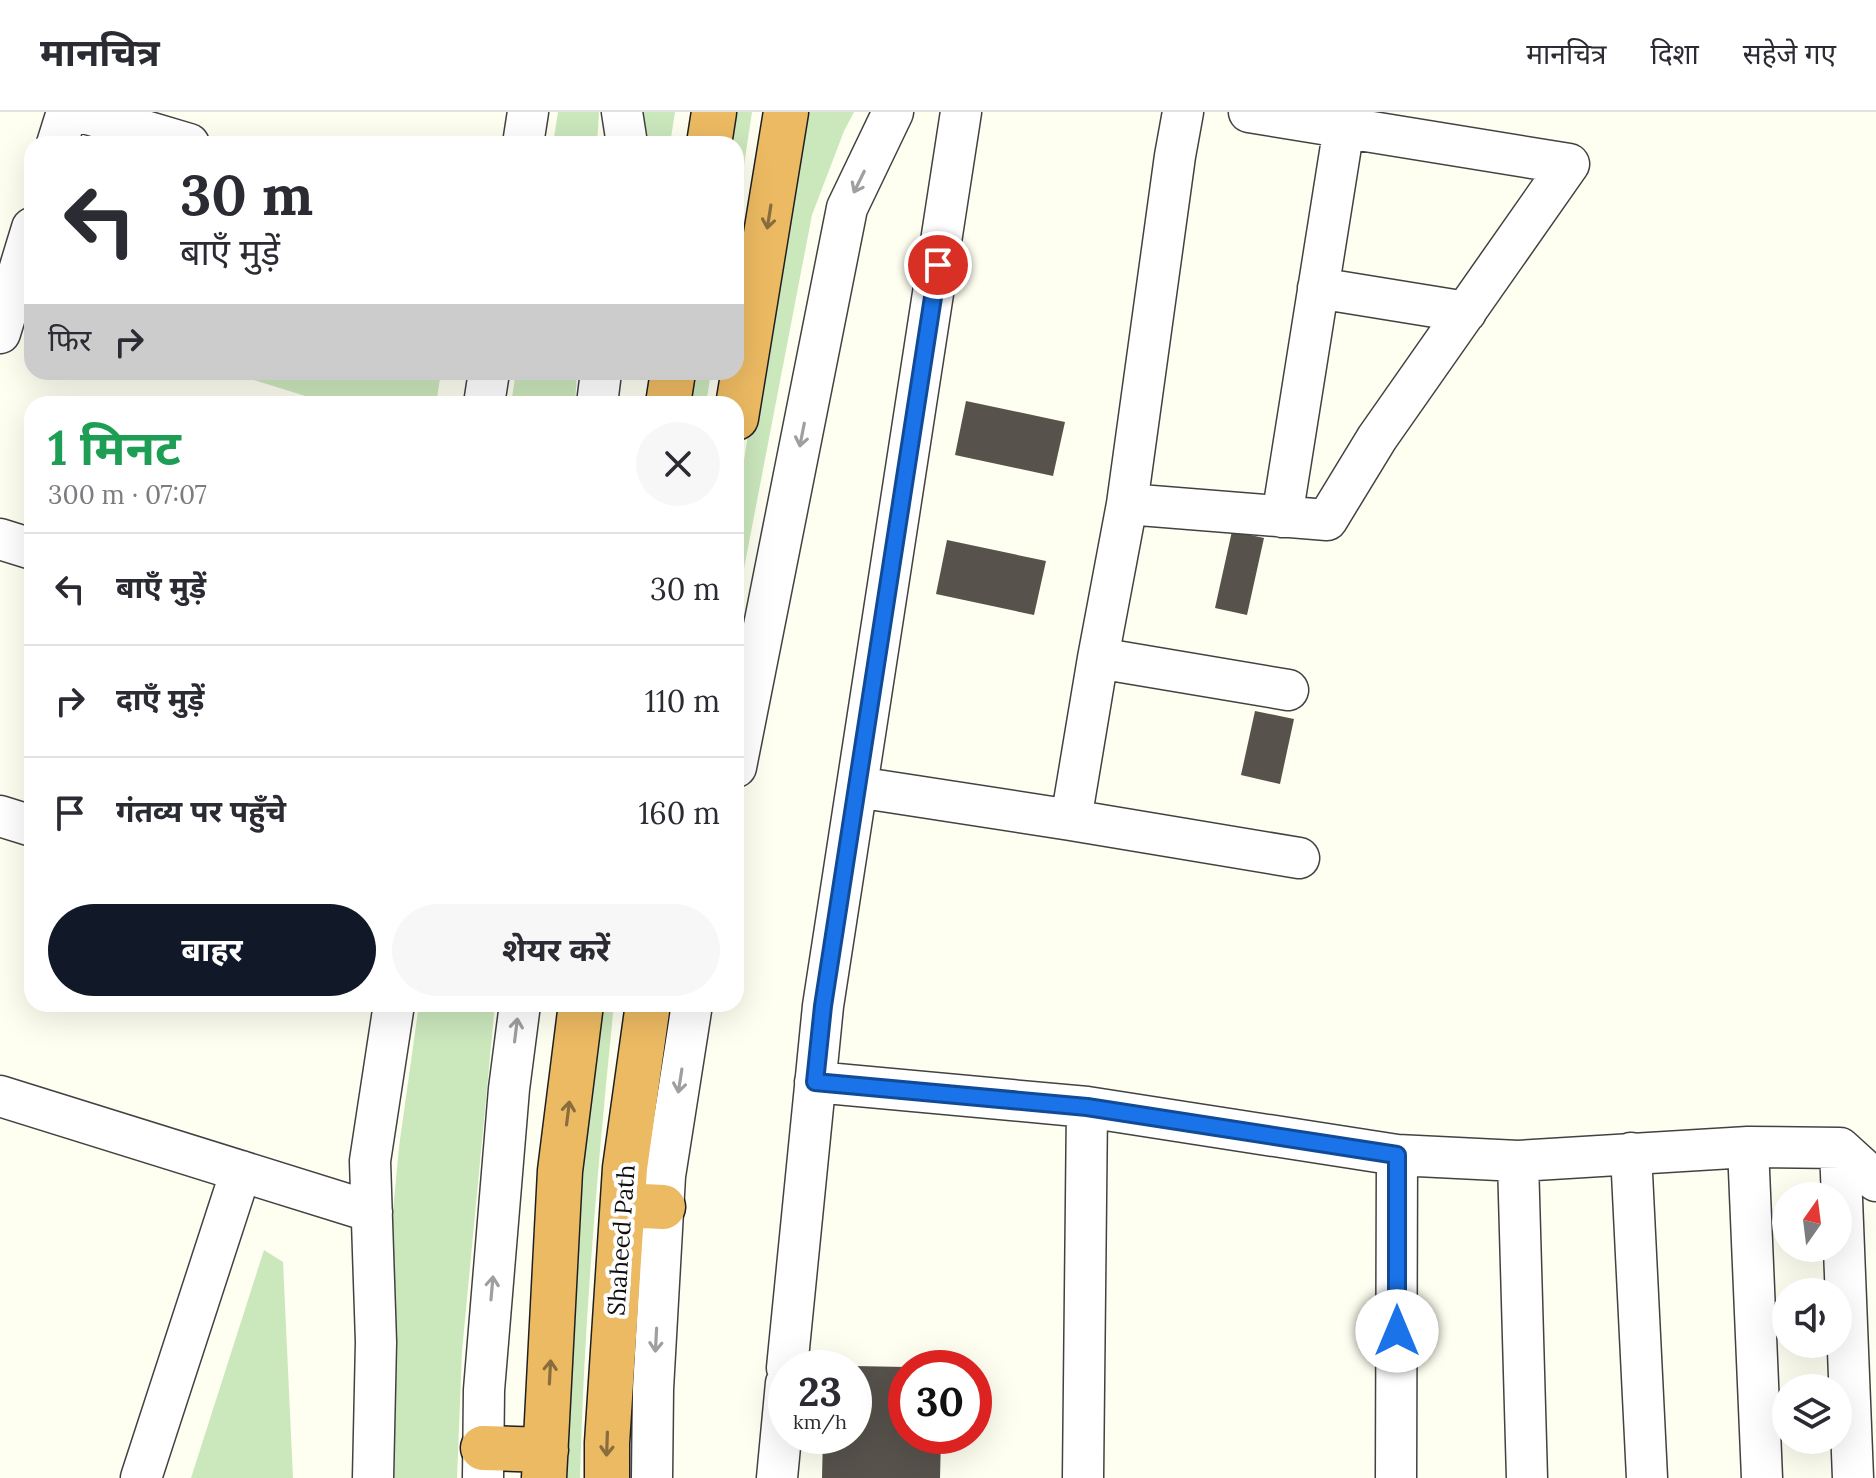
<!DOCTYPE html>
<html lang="hi">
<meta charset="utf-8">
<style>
body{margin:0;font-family:Lora,"Noto Sans Devanagari",serif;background:#f7f7f7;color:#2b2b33;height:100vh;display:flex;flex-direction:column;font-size:30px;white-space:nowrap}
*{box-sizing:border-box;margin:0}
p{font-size:26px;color:#7c7c81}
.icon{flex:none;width:44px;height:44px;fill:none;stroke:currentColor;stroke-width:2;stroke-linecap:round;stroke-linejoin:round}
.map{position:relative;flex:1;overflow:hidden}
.details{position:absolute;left:24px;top:284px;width:720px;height:616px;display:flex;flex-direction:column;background:#fff;border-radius:24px;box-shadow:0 8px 32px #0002}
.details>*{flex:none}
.top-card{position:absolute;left:24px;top:24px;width:720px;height:244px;border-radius:24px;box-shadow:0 8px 32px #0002;background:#fff;color:#2b2b33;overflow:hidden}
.needle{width:52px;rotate:14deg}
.tools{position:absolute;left:1772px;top:1070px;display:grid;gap:16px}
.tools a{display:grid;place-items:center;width:80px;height:80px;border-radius:50%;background:#fff;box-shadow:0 8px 32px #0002;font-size:40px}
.speed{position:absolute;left:768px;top:1238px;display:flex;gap:16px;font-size:40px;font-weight:700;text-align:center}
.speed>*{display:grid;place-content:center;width:104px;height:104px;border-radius:50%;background:#fff;box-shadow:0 8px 32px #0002;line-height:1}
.speed small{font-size:20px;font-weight:400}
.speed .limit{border:12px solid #d22;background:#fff;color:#111}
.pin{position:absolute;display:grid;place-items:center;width:68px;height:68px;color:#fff;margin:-34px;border:4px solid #fff;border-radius:50%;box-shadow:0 2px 8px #0007}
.me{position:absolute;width:88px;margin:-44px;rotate:0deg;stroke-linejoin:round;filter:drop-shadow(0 0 6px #0008)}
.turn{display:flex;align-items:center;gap:28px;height:168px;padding:0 24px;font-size:36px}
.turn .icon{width:104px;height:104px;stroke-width:2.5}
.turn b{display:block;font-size:56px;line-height:68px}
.then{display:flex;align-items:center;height:76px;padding:0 24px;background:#0003;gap:16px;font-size:30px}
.round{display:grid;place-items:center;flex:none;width:84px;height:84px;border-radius:42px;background:#f7f7f7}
.head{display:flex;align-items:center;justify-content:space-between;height:136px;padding:0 24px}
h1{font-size:48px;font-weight:700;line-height:60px;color:#1e9e55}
.primary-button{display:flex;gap:16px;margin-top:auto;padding:16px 24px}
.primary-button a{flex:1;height:92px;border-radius:48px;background:#111827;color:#fff;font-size:32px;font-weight:700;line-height:92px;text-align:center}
.primary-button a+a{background:#f7f7f7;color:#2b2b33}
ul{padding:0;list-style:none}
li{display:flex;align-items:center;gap:24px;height:112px;padding:0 24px;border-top:2px solid #e1e1e2}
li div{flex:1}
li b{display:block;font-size:30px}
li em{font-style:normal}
header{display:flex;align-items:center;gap:48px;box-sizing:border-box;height:112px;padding:0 40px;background:#fff;border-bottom:2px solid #e1e1e2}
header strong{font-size:38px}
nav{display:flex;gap:44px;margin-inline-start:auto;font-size:28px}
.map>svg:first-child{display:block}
</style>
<header>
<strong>मानचित्र</strong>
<nav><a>मानचित्र</a><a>दिशा</a><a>सहेजे गए</a></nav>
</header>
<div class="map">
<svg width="1876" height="1366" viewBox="0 0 1876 1366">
<rect width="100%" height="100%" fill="#fefef1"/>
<path fill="#cbe7bc" d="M558,0H599L597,32H553Z
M641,0H675L670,32H640Z
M725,0H752L736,106V32H719Z
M798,0H854L844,19L812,103L736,498V400Z
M228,260H441L436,292H331Z
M516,260H577L575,292H511Z
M683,260H711L706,292H678Z
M419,892H495L462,1239L457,1366H390V1131L399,1035Z
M595,892H614C598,1050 584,1207 580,1366H553Z
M264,1138L283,1150L293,1366H191Z"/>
<path fill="#57524c" d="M966,289L1065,310L1053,364L955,343Z
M1232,419L1264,426L1247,503L1215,496Z
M947,428L1046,449L1034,503L936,482Z
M1255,599L1294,607L1280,672L1241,663Z
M854,1254L906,1255V1324H941L940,1366H822L823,1324H854Z"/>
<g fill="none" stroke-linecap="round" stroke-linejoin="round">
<g stroke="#424242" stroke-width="43">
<path id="minor" d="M81,0L189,32
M622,0L627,32
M57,32L67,0
M523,32L528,0
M1318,176L1466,200
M0,221L32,116
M484,292L489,260
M597,292L601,260
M1127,392L1327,408L1377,326L1569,52L1249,0
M1282,405L1344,15
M0,427L32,437
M1098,546L1288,578
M736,655L847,96L893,0
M857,675L1071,708L1098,546L1127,392L1175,44L1183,0
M0,704L32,714
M1071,708L1299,746
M815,970L1087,995L1397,1043L1518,1049
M0,984L372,1100
M1748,1035L1840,1036
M1631,1041L1647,1366
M787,1256L823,894L961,0
M141,1366L241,1059
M373,1366L376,1230L370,1049L394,892
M483,1366L484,1278L509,977L520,892
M652,1366L653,1277L665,1064L692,892
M777,1366L786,1271
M1083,1366L1087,995
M1396,1366L1397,1043
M1527,1366L1518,1049L1748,1035L1762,1366
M1853,1366L1840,1036L1876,1069"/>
</g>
<g stroke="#202020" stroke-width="47">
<path id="highway" d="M709,32L714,0
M668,292L673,260
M736,306L786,0
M623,1093L663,1095
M483,1336L546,1338
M544,1366L560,1059L581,892
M607,1366V1331L625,1056L648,892"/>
</g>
<use href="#minor" stroke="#fff" stroke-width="40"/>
<use href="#highway" stroke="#ecba62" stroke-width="44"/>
</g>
<defs><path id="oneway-shaft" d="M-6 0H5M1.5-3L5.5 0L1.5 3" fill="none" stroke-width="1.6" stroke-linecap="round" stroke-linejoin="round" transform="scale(2)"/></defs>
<g stroke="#9f9f9f">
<use href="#oneway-shaft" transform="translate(859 70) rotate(116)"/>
<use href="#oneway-shaft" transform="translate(802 323) rotate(101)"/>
<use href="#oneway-shaft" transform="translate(516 918) rotate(-83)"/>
<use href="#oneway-shaft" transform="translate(680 969) rotate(99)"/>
<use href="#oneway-shaft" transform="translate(492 1176) rotate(-85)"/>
<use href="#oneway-shaft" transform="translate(656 1228) rotate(93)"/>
</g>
<g stroke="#896d3d">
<use href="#oneway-shaft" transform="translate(769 105) rotate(99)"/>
<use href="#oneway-shaft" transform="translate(568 1001) rotate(-83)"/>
<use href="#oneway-shaft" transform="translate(550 1260) rotate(-87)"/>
<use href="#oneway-shaft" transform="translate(607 1332) rotate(92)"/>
</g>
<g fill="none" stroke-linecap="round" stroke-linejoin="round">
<g stroke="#114b97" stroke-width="20">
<path id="route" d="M938,153L823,894L815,970L1087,995L1397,1043V1219"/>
</g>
<use href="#route" stroke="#1a73e8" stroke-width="14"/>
</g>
<g text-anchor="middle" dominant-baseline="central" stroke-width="8" stroke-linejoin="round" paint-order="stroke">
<g font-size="24" fill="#0f0f0f" stroke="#fff">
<text transform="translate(621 1128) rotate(-86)">Shaheed Path</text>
</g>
</g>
</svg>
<div class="tools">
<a><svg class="needle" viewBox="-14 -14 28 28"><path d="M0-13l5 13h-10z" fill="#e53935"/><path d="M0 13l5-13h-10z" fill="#7c7c81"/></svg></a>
<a><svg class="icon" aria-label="sound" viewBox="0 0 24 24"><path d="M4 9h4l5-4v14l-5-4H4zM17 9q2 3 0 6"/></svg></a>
<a><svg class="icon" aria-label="layers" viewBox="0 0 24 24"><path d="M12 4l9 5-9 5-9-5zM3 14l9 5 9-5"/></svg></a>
</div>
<div class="speed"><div>23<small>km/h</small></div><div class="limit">30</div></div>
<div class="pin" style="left:938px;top:153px;background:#d93025"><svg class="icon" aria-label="arrive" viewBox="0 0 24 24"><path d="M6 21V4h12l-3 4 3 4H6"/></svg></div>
<svg class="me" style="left:1397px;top:1219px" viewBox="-20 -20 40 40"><circle r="19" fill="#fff"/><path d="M0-13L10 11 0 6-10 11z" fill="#1a73e8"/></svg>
<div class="top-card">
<div class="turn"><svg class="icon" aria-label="left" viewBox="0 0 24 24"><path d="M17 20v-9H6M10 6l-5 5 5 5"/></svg><div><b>30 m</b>बाएँ मुड़ें</div></div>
<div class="then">फिर<svg class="icon" aria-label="right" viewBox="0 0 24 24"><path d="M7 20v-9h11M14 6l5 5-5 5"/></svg></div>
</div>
<section class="details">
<div class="head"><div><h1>1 मिनट</h1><p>300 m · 07:07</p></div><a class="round"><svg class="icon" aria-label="close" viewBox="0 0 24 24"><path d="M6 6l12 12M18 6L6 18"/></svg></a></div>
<ul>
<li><svg class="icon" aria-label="left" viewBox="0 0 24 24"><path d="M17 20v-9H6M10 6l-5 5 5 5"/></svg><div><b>बाएँ मुड़ें</b></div><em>30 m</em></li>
<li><svg class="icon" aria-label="right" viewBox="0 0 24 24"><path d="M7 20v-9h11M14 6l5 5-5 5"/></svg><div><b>दाएँ मुड़ें</b></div><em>110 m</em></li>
<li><svg class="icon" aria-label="arrive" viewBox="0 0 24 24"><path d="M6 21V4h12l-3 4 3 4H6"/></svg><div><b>गंतव्य पर पहुँचे</b></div><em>160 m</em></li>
</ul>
<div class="primary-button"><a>बाहर</a><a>शेयर करें</a></div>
</section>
</div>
